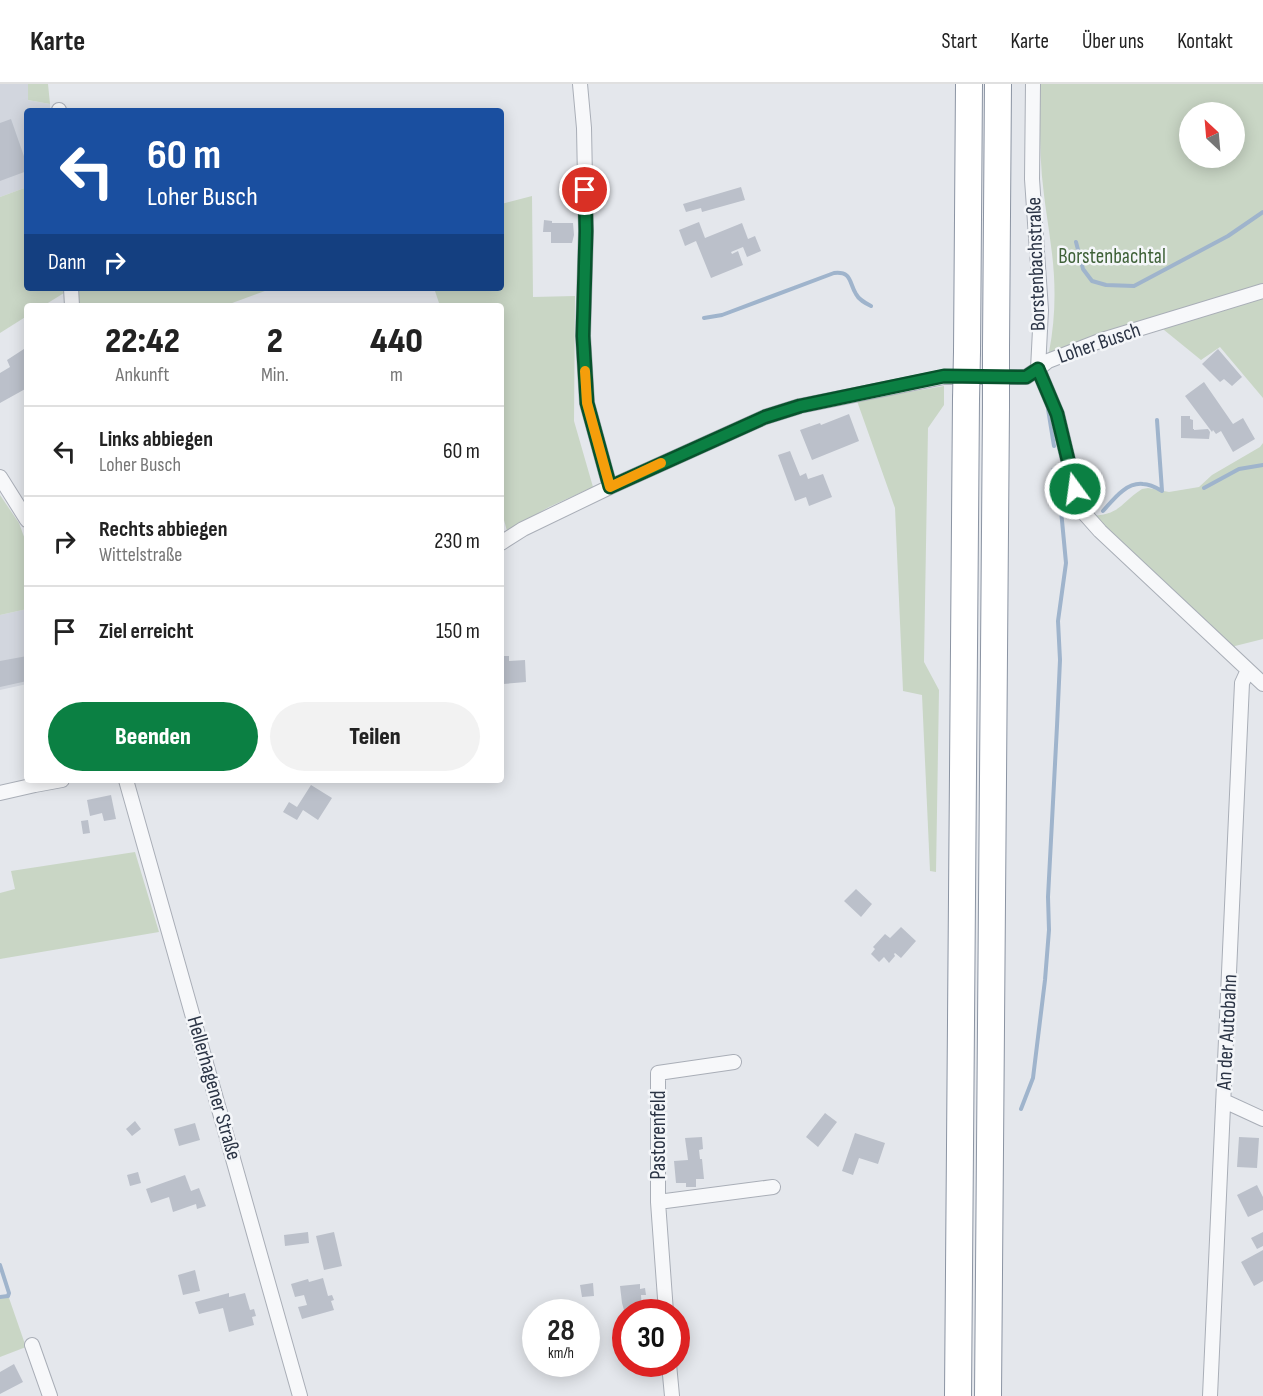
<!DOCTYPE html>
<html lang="de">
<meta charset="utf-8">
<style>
body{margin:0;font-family:"Sofia Sans Condensed",sans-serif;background:#f2f2f2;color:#222;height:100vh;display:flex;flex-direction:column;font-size:22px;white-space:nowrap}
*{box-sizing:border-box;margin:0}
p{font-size:20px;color:#767676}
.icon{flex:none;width:33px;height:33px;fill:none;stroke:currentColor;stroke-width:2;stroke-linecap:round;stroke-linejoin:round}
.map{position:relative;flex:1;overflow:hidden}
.drawer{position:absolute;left:24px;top:219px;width:480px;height:480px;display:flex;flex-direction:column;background:#fff;border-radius:6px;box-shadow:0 3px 15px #0003}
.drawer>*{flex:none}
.hud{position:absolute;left:24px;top:24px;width:480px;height:183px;border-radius:6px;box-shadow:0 3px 15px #0003;background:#1a4fa0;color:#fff;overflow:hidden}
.needle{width:39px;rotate:334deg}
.buttons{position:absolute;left:1179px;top:18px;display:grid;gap:12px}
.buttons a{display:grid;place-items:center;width:66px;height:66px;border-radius:50%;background:#fff;box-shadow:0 3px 15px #0003;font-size:30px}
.speed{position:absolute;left:522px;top:1215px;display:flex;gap:12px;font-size:30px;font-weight:700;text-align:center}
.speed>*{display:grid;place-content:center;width:78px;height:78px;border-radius:50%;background:#fff;box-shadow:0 3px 15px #0003;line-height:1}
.speed small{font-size:15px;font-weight:400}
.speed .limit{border:9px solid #d22;background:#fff;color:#111}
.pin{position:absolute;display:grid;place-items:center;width:51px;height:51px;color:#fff;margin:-26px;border:3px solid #fff;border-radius:50%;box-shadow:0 2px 6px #0007}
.me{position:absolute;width:66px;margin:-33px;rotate:346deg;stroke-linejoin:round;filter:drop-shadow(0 0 4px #0008)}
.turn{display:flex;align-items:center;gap:21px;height:126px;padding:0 24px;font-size:27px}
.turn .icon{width:78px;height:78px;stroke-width:2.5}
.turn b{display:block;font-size:42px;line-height:51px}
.then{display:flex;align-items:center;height:57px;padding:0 24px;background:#0003;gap:12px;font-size:22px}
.eta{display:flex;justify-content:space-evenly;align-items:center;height:102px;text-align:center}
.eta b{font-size:36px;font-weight:800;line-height:42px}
.action{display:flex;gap:12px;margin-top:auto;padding:12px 24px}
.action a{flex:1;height:69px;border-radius:36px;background:#0b8043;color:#fff;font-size:24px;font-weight:800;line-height:69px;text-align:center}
.action a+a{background:#f2f2f2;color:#222}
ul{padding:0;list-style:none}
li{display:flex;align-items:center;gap:18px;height:90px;padding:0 24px;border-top:2px solid #e0e0e0}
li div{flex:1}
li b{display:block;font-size:22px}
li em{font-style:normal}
header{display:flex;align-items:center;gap:36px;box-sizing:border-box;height:84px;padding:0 30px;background:#fff;border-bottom:2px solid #e0e0e0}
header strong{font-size:28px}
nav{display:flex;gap:33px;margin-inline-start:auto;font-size:21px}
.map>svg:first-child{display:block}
</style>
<header>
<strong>Karte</strong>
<nav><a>Start</a><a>Karte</a><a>Über uns</a><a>Kontakt</a></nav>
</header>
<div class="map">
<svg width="1263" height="1312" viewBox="0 0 1263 1312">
<rect width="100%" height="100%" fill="#e4e7ec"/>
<path fill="#d2d6de" d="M0,0H28V16L50,20V27H27V103L0,113Z
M27,525V600L0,606V531Z"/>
<path fill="#c9d6c5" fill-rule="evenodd" d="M28,0H48L50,20L28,16Z
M1040,0H1263V314L1220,263L1201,276L1153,237L1049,268C1056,233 1056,197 1051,162C1049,145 1046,128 1044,111C1039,74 1040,37 1040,0ZM1190,28H1234V74H1190Z
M27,103V204H64V209L43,222H27V232L0,249V113Z
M532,112L533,213L575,212L574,337L593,403L549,423L507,447L501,425V222H440L434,204H501V120Z
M76,204H273L224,222H78Z
M944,302V321L928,344L924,578L939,606L936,788L930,787L922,611L903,607L895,424L857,317Z
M1263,359V555L1235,562L1227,573L1089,432C1121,431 1119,420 1142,405L1148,404L1169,408L1199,403L1212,391L1260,363Z
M0,411L19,439L27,461V525L0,531Z
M135,768L159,848L0,875V809L15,805L11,787Z
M0,1214H9L26,1263L0,1273Z"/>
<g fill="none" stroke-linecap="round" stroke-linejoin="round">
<path stroke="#9fb4cc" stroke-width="4" d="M1076,158L1083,185L1092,197L1106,201L1134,202L1228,152L1263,128
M704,234L722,231L834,189C852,187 849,199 856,210C859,216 865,219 871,222
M1048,325L1054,362
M1204,404L1239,385L1263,381
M1103,427C1113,416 1126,398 1143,400C1149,400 1157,404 1162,407L1157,336
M1021,1025L1033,994L1045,896L1049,846L1048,813L1057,642L1060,576L1058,537L1066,479L1061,426L1053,386
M0,1181L9,1209L8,1212L0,1213"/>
</g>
<path fill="#bbc0ca" d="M11,35L27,81V87L0,97V39Z
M741,103L745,116L702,128L701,124L686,128L683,120Z
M563,112H576V122H569V118H563Z
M544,136L552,137V139H573L574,151L572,159H551V148H543Z
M699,138L705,154L742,139L748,155L755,152L761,167L747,173L743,163L731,168L732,170L738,167L743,181L711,194L696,157L685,162L679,146Z
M27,263V295L24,296L27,304L0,319V289L10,283L7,276Z
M1218,265L1242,293L1232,302L1224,295L1220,298L1202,280Z
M1204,298L1233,340L1243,334L1255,355L1233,368L1221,347L1216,350L1213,346L1212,348L1185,312Z
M849,330L859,357L812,376L800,346L820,339L821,341Z
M1181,332H1190V335L1193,336V345H1194V346L1208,345L1210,348L1209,355L1181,354Z
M790,367L800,392L806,389L808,395L823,390L832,413L809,422L806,413L795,417L778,371Z
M27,572V597L0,603V577Z
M501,572H509V577L525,576L526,598L503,600Z
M311,701L332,714L318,736L303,726L297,736L283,728L289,718L297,723Z
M111,711L116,735L104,737L102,729L90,732L87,716Z
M88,736L90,749L83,750L81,737Z
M856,805L872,820L861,833L844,817Z
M901,843L916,857L901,874L895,869L894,870L895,872L889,879L884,873L879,878L871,870L875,865L873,863L885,850L890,854Z
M825,1029L837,1038L818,1063L806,1053Z
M135,1037L141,1045L132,1052L126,1045Z
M195,1039L200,1056L179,1062L174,1045Z
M855,1049L885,1059L878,1080L859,1074L853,1091L842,1087Z
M702,1053L703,1065L699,1066L700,1075H702L704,1095H696V1103H686V1099H676L674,1077L688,1076L685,1054Z
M1239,1053L1259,1054L1257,1084L1237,1083Z
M138,1088L141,1099L130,1102L127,1091Z
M185,1091L191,1107L199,1104L206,1122L197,1125L196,1120L173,1128L169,1113L151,1119L146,1105Z
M1257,1101L1263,1113V1126L1248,1133L1237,1111Z
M308,1148L309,1159L285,1162L284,1151Z
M334,1148L342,1182L324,1186L316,1152Z
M1263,1148V1162L1257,1165L1251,1154Z
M1263,1166V1197L1254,1202L1241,1178Z
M195,1186L200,1207L183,1211L178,1191Z
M323,1194L328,1212L332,1211L334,1216L331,1217L334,1226L302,1235L298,1223L307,1221L304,1211L295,1213L291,1200L308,1195L309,1198Z
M593,1199L594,1212L582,1213L580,1201Z
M640,1200V1205L645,1204L646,1211H641L642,1227L626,1228L624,1226L622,1219L620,1202Z
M229,1209V1213L245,1209L250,1226L254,1225L256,1232L252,1233L254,1241L229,1248L223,1224L199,1230L195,1218Z
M14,1280L23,1298L0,1310V1288Z"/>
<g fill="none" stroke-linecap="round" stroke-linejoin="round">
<g stroke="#a9aeb7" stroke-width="16">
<path id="minor" d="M580,0L584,44L586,147L583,252L587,319L610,403
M1033,0L1032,95L1041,226L1038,285L1057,330L1075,405L1084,429L1100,447L1263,600
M59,26V27
M71,204L72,222
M0,393L27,436
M501,459L523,445L610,403L765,333L800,322L944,293H1026L1038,285L1048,277L1102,256L1263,207
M126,696L300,1312
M0,709L35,701L62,696
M1224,1017L1263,1035
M658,1118L773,1103
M666,1228L658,1118V989L734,978
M32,1261L50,1312
M669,1280L672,1312
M1210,1312L1242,599L1248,586"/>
</g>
<g stroke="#8b94a3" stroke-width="28">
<path id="motorway" d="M996,264L998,0
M967,268L969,0
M958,1312L966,315
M988,1312L996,323"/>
</g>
<use href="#minor" stroke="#f7f8fa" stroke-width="14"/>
<use href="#motorway" stroke="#fff" stroke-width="26"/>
<g stroke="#8b94a3" stroke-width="28" stroke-linecap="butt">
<path id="motorway-bridge" d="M996,264V323
M966,315L967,268"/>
</g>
<use href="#motorway-bridge" stroke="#fff" stroke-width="26"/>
</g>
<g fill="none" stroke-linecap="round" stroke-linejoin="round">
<g stroke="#07532c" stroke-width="15">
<path id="route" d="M585,106L586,147L583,252L587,319L610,403L765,333L800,322L944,292L1026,293L1038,285L1057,330L1075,405"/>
</g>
<use href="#route" stroke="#0b8043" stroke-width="10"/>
<path stroke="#f59e0b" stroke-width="10" d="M585,287L587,319L610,403L661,379"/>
</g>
<g text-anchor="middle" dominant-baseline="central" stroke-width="5" stroke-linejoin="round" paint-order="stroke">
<g font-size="21" fill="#3f6138" stroke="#f4f6f9">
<text x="1112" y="172">Borstenbachtal</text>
</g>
<g font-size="21" fill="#2b3445" stroke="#f4f6f9">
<text transform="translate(1036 180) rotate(-92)">Borstenbachstraße</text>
<text transform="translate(1099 259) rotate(-19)">Loher Busch</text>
<text transform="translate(1227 948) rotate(-87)">An der Autobahn</text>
<text transform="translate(214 1004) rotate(74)">Hellerhagener Straße</text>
<text transform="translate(658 1051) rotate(-90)">Pastorenfeld</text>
</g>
</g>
</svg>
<div class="buttons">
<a><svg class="needle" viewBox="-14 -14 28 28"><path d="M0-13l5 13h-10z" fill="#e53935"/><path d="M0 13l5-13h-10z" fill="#767676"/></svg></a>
</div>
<div class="speed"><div>28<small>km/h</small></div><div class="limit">30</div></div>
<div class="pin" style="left:585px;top:106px;background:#d93025"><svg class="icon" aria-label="arrive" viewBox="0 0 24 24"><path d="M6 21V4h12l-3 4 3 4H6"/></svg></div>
<svg class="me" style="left:1075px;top:405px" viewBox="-20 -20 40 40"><circle r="17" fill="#0b8043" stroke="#fff" stroke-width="3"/><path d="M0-11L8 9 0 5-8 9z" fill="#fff"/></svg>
<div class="hud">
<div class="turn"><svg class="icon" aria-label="left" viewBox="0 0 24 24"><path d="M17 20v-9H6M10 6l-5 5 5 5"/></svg><div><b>60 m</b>Loher Busch</div></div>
<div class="then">Dann<svg class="icon" aria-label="right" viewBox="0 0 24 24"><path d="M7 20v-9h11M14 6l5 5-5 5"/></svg></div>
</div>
<section class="drawer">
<div class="eta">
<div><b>22:42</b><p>Ankunft</p></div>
<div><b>2</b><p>Min.</p></div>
<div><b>440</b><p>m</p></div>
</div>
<ul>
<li><svg class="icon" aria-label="left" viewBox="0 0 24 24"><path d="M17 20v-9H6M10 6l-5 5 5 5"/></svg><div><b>Links abbiegen</b><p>Loher Busch</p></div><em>60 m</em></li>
<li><svg class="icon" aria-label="right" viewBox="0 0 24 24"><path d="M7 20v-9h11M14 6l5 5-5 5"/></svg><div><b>Rechts abbiegen</b><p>Wittelstraße</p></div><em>230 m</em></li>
<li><svg class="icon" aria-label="arrive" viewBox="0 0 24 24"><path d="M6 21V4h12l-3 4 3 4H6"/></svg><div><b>Ziel erreicht</b></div><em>150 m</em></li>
</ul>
<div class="action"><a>Beenden</a><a>Teilen</a></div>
</section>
</div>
